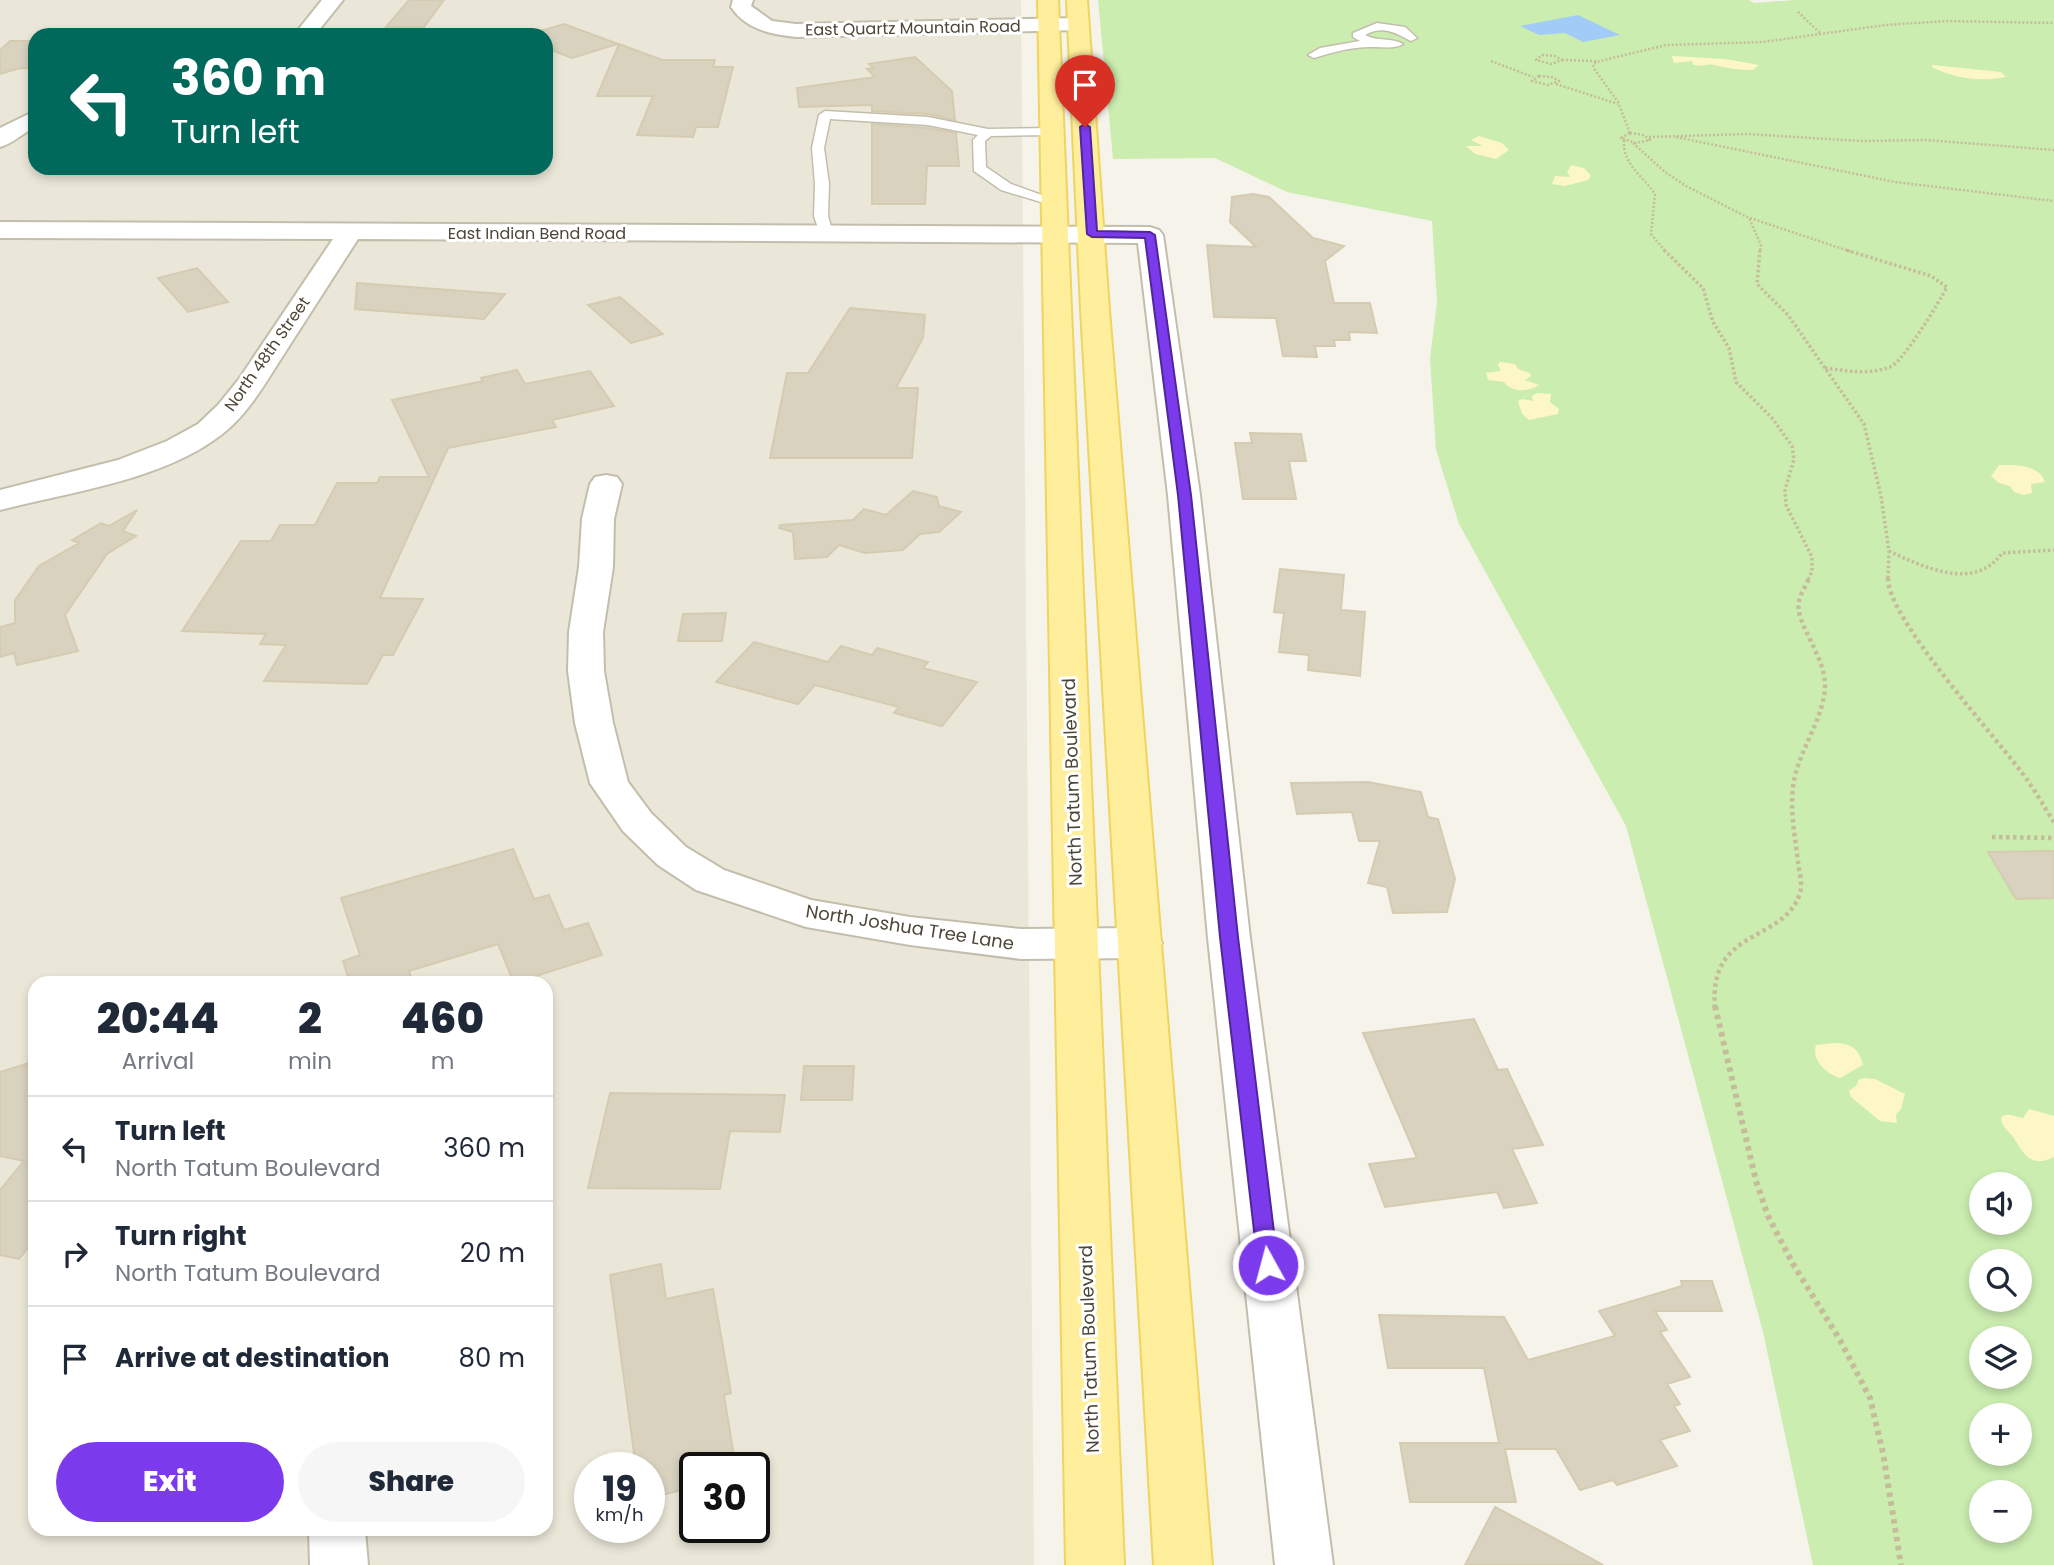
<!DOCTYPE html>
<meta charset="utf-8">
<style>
body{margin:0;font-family:Poppins,sans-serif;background:#f6f6f7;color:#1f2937;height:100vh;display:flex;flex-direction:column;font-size:26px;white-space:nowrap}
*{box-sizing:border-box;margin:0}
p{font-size:23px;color:#747a83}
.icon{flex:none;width:38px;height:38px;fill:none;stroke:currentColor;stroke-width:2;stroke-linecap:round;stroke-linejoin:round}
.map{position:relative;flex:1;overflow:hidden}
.side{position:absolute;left:28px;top:976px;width:525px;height:560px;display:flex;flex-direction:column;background:#fff;border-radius:21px;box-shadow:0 4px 10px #0003}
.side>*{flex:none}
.guide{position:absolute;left:28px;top:28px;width:525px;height:147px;border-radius:21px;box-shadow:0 4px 10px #0003;background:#00695c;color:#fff;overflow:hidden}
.tools{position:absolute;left:1969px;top:1172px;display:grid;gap:14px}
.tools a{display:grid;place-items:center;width:63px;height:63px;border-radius:50%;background:#fff;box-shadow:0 4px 10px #0003;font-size:35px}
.speed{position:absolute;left:574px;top:1452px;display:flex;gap:14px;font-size:35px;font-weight:700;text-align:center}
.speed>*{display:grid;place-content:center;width:91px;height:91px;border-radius:50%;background:#fff;box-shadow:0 4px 10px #0003;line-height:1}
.speed small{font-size:18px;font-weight:400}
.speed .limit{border:4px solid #111;border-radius:10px;background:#fff;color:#111}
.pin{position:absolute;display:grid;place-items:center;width:60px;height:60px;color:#fff;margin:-72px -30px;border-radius:50% 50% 50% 0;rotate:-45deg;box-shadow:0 0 7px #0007}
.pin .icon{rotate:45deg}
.me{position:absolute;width:77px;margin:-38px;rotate:353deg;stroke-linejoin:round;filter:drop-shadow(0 0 5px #0008)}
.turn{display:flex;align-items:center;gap:24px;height:147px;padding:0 28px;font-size:32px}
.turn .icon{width:91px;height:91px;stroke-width:2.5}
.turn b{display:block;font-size:49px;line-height:60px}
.eta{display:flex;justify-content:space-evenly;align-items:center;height:119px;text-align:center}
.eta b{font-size:42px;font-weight:800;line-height:49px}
.action{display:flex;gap:14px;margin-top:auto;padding:14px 28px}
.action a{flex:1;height:80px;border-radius:42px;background:#7c3aed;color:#fff;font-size:28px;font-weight:800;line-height:80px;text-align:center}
.action a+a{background:#f6f6f7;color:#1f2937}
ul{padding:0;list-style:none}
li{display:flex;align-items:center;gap:21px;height:105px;padding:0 28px;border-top:2px solid #e0e1e3}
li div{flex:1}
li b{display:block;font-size:26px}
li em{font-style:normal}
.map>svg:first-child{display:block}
</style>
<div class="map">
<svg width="2054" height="1565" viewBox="0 0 2054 1565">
<rect width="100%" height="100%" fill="#f6f4ea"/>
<path fill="#ebe7d8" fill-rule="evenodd" d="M0,0H1021L1034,1565H0ZM35,35H546V168H35ZM35,984H546V1530H35ZM590,1468H649V1528H590ZM695,1468H754V1528H695Z"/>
<path fill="#cbedb0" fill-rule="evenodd" d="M1098,0H1749L1754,3L1795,0H2054V1565H1813L1763,1332L1626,826L1459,524L1436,450L1430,359L1437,302L1432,221L1287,192L1215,158L1113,159ZM1981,1185H2020V1223H1981ZM1981,1262H2020V1300H1981ZM1981,1339H2020V1377H1981ZM1981,1416H2020V1454H1981ZM1981,1493H2020V1531H1981Z"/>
<path fill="#fcf7c5" d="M1672,56L1725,59L1759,65L1753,70C1739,70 1726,68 1714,65C1706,63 1700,68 1692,64L1693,61L1674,63Z
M1932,65L2001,72L2006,77C1981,82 1956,79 1932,67Z
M1479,136L1502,143L1509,150L1496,159L1475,154L1466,146H1483L1471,140Z
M1571,165L1584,168L1591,176L1588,180L1565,186L1552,184L1555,176L1571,177L1567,173Z
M1500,362L1515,364L1518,369L1530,373L1531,376L1525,380L1539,385C1529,392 1512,393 1504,382L1488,380L1486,373L1501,371L1498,365Z
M1537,393L1551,394L1550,402L1559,409L1558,414L1529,420L1522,414L1518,401L1522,399L1533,401L1532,396Z
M1999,465C2015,465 2039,464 2045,482L2031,484L2032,493L2024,495L2014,492L2010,486L1999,483L1991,476Z
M1833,1043C1849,1043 1859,1047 1863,1065L1840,1078C1826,1074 1811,1059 1816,1045Z
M1864,1078L1875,1079L1905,1094L1901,1109L1896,1115L1897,1123L1880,1121L1851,1097L1849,1091L1857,1085L1858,1080Z
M2029,1109L2054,1116V1157C2030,1169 2024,1153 2013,1137C2007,1129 2002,1128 2001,1117C2009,1112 2014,1117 2023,1118Z"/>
<path fill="#a3cbf7" d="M1578,15L1620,35L1583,42L1565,33L1539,35L1520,26Z"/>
<path fill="#d9d2bf" stroke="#d5cbb1" stroke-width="2" d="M409,0H444L424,27H386Z
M564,24L618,44L572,58L546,48V35H527Z
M10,41H35V69L20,68L0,74V50Z
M619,44L662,60H715L713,67H733L718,127H696L693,137L637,135L653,96H597Z
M915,57L952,91L955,120L928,114L872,111V105L799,107L797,88L875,77L867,69L874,68L869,64Z
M872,124L928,128L956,133L959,166H927L925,204H872Z
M1253,194L1269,197L1313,238L1344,246L1325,261L1334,303H1370L1377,333L1349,332L1350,340H1334L1335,346H1315L1317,357L1283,356L1276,318L1214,317L1207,245L1256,247L1230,222L1232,197Z
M197,268L228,302L188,312L158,278Z
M357,283L505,294L484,319L355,309Z
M620,297L663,334L631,343L588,305Z
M850,308L925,315L923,338L896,388H918L912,458H770L787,373H808Z
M517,370L525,384L590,371L614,406L552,420L556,427L448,448L380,598L423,599L393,655H383L367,684L264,681L286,645L260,644L266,634L182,631L241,541H271L280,525H315L337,483H377L380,477H429L392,400L483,381L481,378Z
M1250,433L1301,434L1306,461H1289L1296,499H1243L1235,443H1252Z
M913,491L937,497L939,506L961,512L939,532L920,534L903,550L865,553L839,545L827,557L795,559L793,532L779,528L780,525L853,520L864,509L886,515Z
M137,510L123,531L136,536L107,554L65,615L78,651L17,665L14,653L0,657V627L15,623V600L39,566L79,543L72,540L101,523L109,526Z
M1280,569L1344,575L1341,610L1365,612L1360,676L1308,670L1309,655L1279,652L1284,613L1274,612Z
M726,613L722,641H678L683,614Z
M754,642L828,662L841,646L872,655L877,648L928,662L923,668L977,682L942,726L894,713L899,707L815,685L798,704L716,682Z
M1368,782L1421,792L1428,817L1438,819L1455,879L1447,912L1393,913L1387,887L1368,883L1380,841H1359L1352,812L1297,814L1291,783Z
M513,849L534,899L549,895L564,930L588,923L602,955L514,983L498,944L409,971L413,984H350L343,961L360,955L341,898Z
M2054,851V898L2016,899L1988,852Z
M1474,1019L1498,1070L1507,1069L1543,1145L1512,1149L1537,1203L1504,1208L1497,1192L1385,1207L1369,1164L1417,1158L1363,1033Z
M35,1061V1239L19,1259L0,1255V1190L24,1161L0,1156V1072Z
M804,1066H854L852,1100H801Z
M610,1093L785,1095L780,1132L730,1131L720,1189L588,1188Z
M661,1264L666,1299L713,1289L731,1393L724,1395L736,1468H695V1487L649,1498V1468H636L610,1275Z
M1681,1281H1712L1722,1311H1655L1667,1330L1660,1332L1690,1377L1667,1384L1680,1404L1674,1406L1690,1431L1660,1440L1677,1466L1617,1485L1613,1480L1580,1490L1556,1449H1505L1516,1502H1410L1400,1443H1499L1484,1368H1388L1379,1315L1504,1317L1528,1360L1615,1336L1599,1311L1682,1286Z
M1495,1507L1548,1535L1603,1565H1465Z"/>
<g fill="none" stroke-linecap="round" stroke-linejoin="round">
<g stroke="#c3beac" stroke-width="3">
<path id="service" d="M1377,23L1405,27L1417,38L1411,41C1395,33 1384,25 1365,35C1377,42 1392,37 1403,44C1395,49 1385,47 1375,47C1354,46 1333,52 1314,58L1308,55L1320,48L1360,41L1353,37V33Z
M825,111L928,117L988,129L1055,128L1057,131L1051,135L991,136L985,141L986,167L1011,184L1061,202L1054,206L1001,190L974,171L973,140L978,135L928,125L830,119L824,148L829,184L828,216L833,234L831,237H821L814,216L815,184L812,148L819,115Z"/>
</g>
<g stroke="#c3beac" stroke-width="4">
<path id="minor" d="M322,0H343L315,35H294Z
M733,0H753L751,6L772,21L796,24L1078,18L1085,20L1088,24L1085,28L1078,30L796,37C770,34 747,30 731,7Z
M35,111V127C23,133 12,144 0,147V128Z
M0,222L1150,227L1159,230L1163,235L1200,495L1250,938L1333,1565H1275L1208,938L1168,495L1138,243L358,239C334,276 310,314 286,351C267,380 249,414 221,435C163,480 70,492 0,510V490L118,460L167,441L198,424L218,405L239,379L333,239L0,238Z
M606,475L617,477L622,484L614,519L613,567L603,632L604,671L613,723L628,782L651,813L686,847L724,870L811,900L910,917L1021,929L1141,928L1156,933L1162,943L1156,953L1141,958L1021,959L910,945L806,927L696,890L658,865L623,831L590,783L575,723L568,671L569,632L579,567L582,519L590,484L595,477Z
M309,1530H365L368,1565H310Z"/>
</g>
<g stroke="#eed461" stroke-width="4">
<path id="primary" d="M1038,0H1058L1124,1565H1066Z
M1067,0H1087L1109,310L1212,1565H1154L1081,310Z"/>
</g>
<path stroke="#c6bc9c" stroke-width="2.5" stroke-dasharray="2 2" stroke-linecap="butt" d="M1798,12L1820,33
M1542,55L1555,56L1562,60L1551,64L1536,60Z
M1562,60L1596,61
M1491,61L1533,77
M1539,76L1552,77L1559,81L1548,85L1532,81Z
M1556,84L1618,104
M1630,133L1618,102L1595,70L1593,65L1596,62L1666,45L1763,42L1885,25L1946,21L2054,23
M1630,133L1644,135L1650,140L1636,143L1621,138Z
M1649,137L1747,134L1861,141L1926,140L2054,150
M1676,137L1895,182L2054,201
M1624,140C1622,164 1643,176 1655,194L1651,234L1666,252
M1633,143L1665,172L1686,186L1749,218L1761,245L1760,252
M1750,218L1852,252"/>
<path stroke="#c6bc9c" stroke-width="3.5" stroke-dasharray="2.5 2.5" stroke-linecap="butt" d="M1664,250L1703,288L1713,322L1729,348L1736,382L1772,418L1792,446L1794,459L1785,490L1786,505L1812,557V571L1808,580
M1760,250L1757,284L1788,315L1864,424L1881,496L1889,551L1888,580
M1825,368C1847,371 1868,375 1890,367C1904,361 1939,302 1947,287L1931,276L1846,250
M1889,551C1923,567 1975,592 2002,553L2054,550"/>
<path stroke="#c6bc9c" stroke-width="4.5" stroke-dasharray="3.5 3.5" stroke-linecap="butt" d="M1888,578C1887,619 2000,741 2028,781C2037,794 2045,808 2054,822
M1992,837L2054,838
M1715,1008C1708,926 1784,944 1800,893C1803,884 1799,871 1798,862C1795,837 1790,812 1793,787C1797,752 1823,722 1825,687C1826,656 1794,622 1799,602C1800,594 1806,586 1809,578"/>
<path stroke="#c6bc9c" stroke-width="6" stroke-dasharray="4.5 4.5" stroke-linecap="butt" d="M1715,1006L1756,1181L1768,1216L1793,1264L1840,1340L1870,1398L1883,1453L1901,1565"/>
<use href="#service" fill="#fff" fill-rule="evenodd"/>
<use href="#minor" fill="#fff" fill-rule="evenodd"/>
<use href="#primary" fill="#ffee9b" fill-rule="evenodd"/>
</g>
<path fill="#7c3aed" stroke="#51269a" stroke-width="2" d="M1085,124L1090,127L1097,231L1150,232L1155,235L1191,495L1238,937L1278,1265L1275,1271L1268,1273L1261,1271L1258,1265L1220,937L1178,495L1145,238L1092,237L1087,234L1080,127Z"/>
<g text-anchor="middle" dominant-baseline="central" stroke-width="6" stroke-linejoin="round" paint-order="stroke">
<g font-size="16" fill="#4c4637" stroke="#fff">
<text transform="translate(913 28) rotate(-1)">East Quartz Mountain Road</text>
<text x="537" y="233">East Indian Bend Road</text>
<text transform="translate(267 354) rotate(-55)">North 48th Street</text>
</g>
<g font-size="18" fill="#4c4637" stroke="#fff">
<text transform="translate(1072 782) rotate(-92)">North Tatum Boulevard</text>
<text transform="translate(910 927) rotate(9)">North Joshua Tree Lane</text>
<text transform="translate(1089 1349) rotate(-92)">North Tatum Boulevard</text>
</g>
</g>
</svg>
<div class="tools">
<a><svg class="icon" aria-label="sound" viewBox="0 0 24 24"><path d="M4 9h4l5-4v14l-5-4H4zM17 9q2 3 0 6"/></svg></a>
<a><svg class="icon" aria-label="search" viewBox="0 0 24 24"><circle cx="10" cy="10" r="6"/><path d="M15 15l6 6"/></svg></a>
<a><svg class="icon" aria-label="layers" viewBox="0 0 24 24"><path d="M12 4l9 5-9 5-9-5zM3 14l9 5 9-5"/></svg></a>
<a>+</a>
<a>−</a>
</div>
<div class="speed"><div>19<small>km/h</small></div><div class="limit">30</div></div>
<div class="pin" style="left:1085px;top:127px;background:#d93025"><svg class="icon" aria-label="arrive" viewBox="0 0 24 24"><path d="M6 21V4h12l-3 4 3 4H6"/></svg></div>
<svg class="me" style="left:1268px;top:1265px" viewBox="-20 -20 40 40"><circle r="17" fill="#7c3aed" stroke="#fff" stroke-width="3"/><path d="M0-11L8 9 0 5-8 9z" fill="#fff"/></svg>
<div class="guide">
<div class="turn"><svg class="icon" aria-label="left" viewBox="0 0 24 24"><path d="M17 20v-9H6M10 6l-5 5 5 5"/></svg><div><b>360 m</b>Turn left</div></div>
</div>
<section class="side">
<div class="eta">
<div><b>20:44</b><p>Arrival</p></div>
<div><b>2</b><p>min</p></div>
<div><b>460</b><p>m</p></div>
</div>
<ul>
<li><svg class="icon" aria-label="left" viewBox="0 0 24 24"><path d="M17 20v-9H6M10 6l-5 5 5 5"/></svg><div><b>Turn left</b><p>North Tatum Boulevard</p></div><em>360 m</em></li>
<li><svg class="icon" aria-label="right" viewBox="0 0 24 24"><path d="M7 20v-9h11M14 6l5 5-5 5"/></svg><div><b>Turn right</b><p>North Tatum Boulevard</p></div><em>20 m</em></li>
<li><svg class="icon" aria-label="arrive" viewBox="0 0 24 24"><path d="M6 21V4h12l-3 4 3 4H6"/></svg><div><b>Arrive at destination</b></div><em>80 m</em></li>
</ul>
<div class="action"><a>Exit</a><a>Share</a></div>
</section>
</div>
